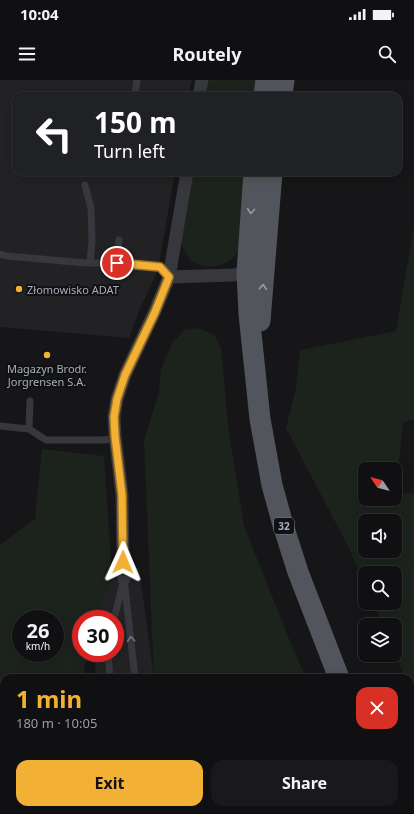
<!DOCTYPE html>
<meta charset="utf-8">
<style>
body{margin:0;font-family:"Noto Sans",sans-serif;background:#19191b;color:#f1f3f6;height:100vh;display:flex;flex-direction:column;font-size:15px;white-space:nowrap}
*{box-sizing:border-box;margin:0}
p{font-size:13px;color:#9c9d9f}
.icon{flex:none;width:22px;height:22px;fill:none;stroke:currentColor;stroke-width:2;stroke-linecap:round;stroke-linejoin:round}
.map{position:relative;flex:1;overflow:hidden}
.sheet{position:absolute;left:0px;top:594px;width:414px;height:140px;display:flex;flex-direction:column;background:#101012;border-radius:12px 12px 0 0;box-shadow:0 2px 10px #0003,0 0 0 1px #303032}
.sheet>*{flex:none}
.top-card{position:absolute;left:12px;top:12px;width:390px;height:84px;border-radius:12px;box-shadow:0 2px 10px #0003,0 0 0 1px #303032;background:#202124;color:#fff;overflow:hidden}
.needle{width:26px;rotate:305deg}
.tools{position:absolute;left:358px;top:382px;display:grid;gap:8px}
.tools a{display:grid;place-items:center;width:44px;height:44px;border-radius:8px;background:#101012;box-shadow:0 2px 10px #0003,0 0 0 1px #303032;font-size:20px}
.speed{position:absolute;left:12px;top:530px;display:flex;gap:8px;font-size:20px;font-weight:700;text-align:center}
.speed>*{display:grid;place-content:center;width:52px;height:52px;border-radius:50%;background:#101012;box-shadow:0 2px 10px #0003,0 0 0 1px #303032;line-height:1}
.speed small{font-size:10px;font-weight:400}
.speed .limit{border:6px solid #d22;background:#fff;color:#111}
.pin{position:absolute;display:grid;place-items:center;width:34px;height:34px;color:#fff;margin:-17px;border:2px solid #fff;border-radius:50%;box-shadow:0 1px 4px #0007}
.me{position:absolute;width:44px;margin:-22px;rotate:1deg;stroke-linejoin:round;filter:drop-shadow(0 0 3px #0008)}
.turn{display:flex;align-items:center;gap:14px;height:84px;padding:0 16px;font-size:18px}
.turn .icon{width:52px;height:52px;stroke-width:2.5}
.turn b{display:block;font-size:28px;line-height:34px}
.round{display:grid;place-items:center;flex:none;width:42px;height:42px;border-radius:12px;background:#19191b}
.summary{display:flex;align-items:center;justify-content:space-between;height:68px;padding:0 16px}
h1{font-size:24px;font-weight:700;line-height:30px;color:#f2b134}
.primary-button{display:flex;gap:8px;margin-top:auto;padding:8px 16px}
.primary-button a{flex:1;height:46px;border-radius:12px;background:#f2b134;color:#111;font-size:16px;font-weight:700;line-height:46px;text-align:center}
.primary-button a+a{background:#19191b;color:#f1f3f6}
.status{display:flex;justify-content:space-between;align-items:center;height:28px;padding:0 20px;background:#101012;direction:ltr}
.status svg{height:11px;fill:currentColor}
header{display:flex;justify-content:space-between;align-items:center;height:52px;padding:0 16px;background:#101012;font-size:18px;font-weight:700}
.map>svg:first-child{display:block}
</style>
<div class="status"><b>10:04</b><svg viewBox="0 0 49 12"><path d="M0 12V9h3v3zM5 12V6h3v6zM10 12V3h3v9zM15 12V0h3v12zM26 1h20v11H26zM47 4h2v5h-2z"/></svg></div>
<header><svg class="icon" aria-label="menu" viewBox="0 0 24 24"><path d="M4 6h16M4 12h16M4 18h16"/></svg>Routely<svg class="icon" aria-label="search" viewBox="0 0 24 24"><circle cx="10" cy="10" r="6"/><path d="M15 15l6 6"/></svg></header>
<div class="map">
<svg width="414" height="734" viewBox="0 0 414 734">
<rect width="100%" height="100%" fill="#161618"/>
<path fill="#222225" d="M0,0H192L189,16H16V92H175L158,190L139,231L129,258L0,247Z
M139,488L154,598H95L96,573H115V539H97L106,491Z
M40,730H311V734H40Z"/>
<path fill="#1c231d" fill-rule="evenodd" d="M208,0H261L259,16H206Z
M192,92H248C246,109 244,126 242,144C241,151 241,161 239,168C235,182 217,188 204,186C190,183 184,173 181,160Z
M414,145V339L403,343L396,411L414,414V622L410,612V598H405L395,573V545H383L373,523H395V493H365V505L348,466L286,348L296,308L300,270L396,251ZM365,389H395V419H365ZM365,441H395V471H365Z
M199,248L214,255L221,267L229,354L244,446L289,559L306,598H154L144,360L159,312L161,289L172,263L185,250Z
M42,369L104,376L112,500L95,539H81V573H87L83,598H4V687L0,688V465L35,439ZM21,539H55V573H21Z
M342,730H356L357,734H341Z"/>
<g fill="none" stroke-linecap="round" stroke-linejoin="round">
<path stroke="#37383d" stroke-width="7" d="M135,16L137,0
M85,105L91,128L92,160L90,183
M0,174L7,176L86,183H117L160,187L169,197
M117,183L119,160
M30,321L29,349L46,360H101L115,359
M0,346L29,349
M114,539L124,499L135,598
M108,573L110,598
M0,718L4,715
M115,730V734
M152,730V734
M210,730V734
M261,730V734
M325,730V734"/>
<path stroke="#37383d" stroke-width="13" d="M199,16L202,0
M169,197L234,195L247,192
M124,499L123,482L122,415L115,355L114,337L117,319L125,295L155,231L169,197L187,92"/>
<path stroke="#53555c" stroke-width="21" d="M264,16L266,0
M282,16L284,0
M254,92L247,192L249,234L260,339L272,405L283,445L298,492L339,598
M260,241L272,92
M391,730L392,734"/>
</g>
<defs><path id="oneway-chevron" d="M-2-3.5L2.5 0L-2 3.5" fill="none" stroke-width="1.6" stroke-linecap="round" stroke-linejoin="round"/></defs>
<g stroke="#979ba6">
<use href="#oneway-chevron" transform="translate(251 131) rotate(94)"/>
<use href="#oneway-chevron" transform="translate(263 207) rotate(-87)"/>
</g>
<use stroke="#757881" href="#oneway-chevron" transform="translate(131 559) rotate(-95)"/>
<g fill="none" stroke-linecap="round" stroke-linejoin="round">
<g stroke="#9d7322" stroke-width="10">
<path id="route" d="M117,183L160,187L169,197L155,232L125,295L117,319L114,337L115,356L122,415L123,482"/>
</g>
<use href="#route" stroke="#f2b134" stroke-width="7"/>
</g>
<g fill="#f2b134" stroke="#111113" stroke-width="1.5">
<circle cx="19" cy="209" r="4"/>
<circle cx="47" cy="275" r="4"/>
</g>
<g text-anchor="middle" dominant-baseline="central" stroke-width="4" stroke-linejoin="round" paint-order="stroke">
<rect fill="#111113" stroke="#7b7e86" stroke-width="1" x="274" y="438" width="20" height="16" rx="3"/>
<g font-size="10" font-weight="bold" fill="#a8adb8">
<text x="284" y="446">32</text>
</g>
<g font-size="11" fill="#a8adb8" stroke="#111113" text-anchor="start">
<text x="27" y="209">Złomowisko ADAT</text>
<text x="47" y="288" text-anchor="middle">Magazyn Brodr.<tspan x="47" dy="13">Jorgrensen S.A.</tspan></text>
</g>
</g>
</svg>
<div class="tools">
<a><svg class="needle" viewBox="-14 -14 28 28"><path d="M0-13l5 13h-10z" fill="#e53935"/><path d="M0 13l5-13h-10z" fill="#9c9d9f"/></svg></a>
<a><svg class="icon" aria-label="sound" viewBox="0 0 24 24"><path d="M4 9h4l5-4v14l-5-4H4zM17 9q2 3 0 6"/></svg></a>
<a><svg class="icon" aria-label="search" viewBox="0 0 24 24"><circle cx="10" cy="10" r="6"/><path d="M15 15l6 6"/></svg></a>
<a><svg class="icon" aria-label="layers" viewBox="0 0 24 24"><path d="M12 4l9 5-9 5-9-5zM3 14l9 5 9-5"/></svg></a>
</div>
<div class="speed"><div>26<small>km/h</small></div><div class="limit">30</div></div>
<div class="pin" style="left:117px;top:183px;background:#d93025"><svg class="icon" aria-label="arrive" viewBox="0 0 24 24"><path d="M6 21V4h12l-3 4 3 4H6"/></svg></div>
<svg class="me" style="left:123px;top:482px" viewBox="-20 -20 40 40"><path d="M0-17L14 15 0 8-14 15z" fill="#f2b134" stroke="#fff" stroke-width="4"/></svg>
<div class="top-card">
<div class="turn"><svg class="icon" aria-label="left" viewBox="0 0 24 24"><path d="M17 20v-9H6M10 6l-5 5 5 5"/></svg><div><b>150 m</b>Turn left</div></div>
</div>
<section class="sheet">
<div class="summary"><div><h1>1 min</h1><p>180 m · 10:05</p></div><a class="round" style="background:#d93025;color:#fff"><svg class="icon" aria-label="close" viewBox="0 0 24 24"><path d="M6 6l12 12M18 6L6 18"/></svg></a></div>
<div class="primary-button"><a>Exit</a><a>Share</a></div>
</section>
</div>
